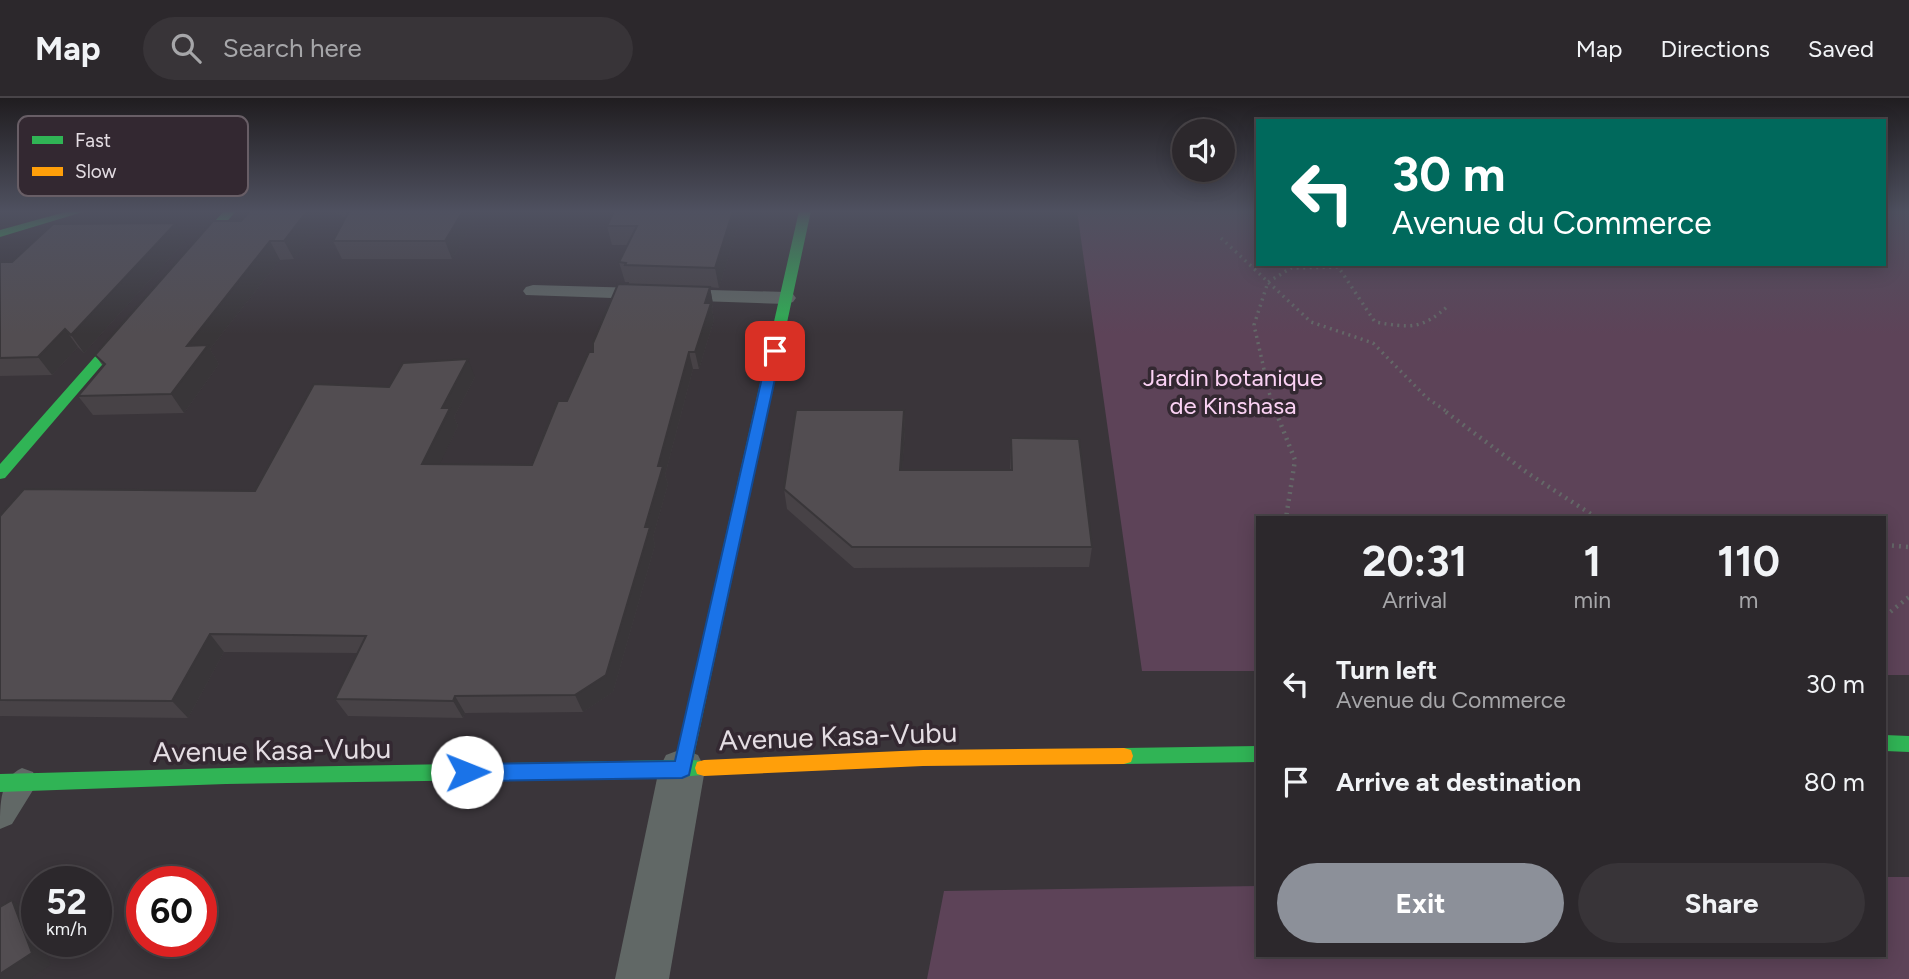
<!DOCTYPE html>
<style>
body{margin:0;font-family:Figtree,sans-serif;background:#383438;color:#f1f3f6;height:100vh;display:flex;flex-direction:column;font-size:26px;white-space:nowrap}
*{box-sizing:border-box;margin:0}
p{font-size:23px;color:#a6a6a9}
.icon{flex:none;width:38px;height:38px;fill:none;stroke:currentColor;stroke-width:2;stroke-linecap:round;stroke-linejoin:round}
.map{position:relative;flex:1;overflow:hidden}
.side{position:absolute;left:1256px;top:418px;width:630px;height:441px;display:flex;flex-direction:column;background:#2c282c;border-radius:0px;box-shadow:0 4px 18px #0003,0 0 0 2px #484448}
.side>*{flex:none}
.banner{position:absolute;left:1256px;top:21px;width:630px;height:147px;border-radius:0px;box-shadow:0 4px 18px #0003,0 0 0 2px #484448;background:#00695c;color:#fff;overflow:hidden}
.fabs{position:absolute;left:1172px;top:21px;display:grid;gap:14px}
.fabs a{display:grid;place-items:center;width:63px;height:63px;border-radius:50%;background:#2c282c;box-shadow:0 4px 18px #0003,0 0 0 2px #484448;font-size:35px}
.speed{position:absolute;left:21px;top:768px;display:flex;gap:14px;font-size:35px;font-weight:700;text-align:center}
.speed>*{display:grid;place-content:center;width:91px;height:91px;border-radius:50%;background:#2c282c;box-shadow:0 4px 18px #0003,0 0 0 2px #484448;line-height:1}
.speed small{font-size:18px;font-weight:400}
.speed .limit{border:10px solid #d22;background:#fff;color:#111}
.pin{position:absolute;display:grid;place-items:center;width:60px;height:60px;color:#fff;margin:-30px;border-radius:14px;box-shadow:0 4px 10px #0006}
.me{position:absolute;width:77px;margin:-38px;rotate:89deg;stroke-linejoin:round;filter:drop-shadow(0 0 5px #0008)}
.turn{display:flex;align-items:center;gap:24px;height:147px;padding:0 21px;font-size:32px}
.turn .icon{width:91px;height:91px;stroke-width:2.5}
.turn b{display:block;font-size:49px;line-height:60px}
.eta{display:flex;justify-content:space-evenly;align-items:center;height:119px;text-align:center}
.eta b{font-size:42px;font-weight:700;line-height:49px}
.action{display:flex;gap:14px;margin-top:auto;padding:14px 21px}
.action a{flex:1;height:80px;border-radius:42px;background:#8c9099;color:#fff;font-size:28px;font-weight:700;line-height:80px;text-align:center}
.action a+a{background:#383438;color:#f1f3f6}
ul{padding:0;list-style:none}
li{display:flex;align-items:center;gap:21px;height:98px;padding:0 21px}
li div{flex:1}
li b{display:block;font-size:26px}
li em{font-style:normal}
header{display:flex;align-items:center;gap:42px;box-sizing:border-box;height:98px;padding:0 35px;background:#2c282c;border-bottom:2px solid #484448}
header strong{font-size:33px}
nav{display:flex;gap:38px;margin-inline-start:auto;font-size:24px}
.search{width:490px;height:63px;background:#383438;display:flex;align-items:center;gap:18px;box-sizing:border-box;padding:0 24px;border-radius:38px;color:#a6a6a9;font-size:26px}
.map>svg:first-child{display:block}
</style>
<header>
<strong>Map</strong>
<div class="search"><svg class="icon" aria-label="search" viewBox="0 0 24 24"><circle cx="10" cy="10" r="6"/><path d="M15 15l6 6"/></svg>Search here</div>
<nav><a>Map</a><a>Directions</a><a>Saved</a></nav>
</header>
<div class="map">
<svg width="1909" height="881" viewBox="0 0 1909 881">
<rect width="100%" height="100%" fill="#3a353a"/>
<path fill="#5d4358" d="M1077,113H1258V166H1885V113H1909V577H1885V420H1258V573H1142Z
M1885,779H1909V881H927L944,793L1258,788V858H1885Z"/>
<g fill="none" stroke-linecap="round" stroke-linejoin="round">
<path stroke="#646868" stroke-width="3.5" stroke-dasharray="2 4.5" stroke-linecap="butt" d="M1221,140L1311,224L1373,245L1427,300L1449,315
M1337,167L1375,224C1410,230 1422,232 1449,207
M1277,315L1270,298L1254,227L1268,184L1291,170L1338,169"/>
<path stroke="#646868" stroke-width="4.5" stroke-dasharray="2 5" stroke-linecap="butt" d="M1276,314L1295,362L1286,420
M1446,314L1529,376L1597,420
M1885,447L1909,449
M1885,518L1909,499"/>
<path fill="#616866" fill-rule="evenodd" d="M533,187L786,194L793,196L796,200L793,204L786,206L526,197L523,193L526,189Z
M22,670L33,674L38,684L12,726L0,731C0,705 0,680 22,670Z"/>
<path fill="#616866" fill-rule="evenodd" d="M682,651L698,657L705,671L669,881H615L659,671L666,657Z"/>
<path fill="#30b455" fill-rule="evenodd" d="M69,113H86L0,139V132Z
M224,113H236L189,167H181V161Z
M799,113H811L693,662L711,664L713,670L711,676L682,679L226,686L0,694V676L226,670L675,662Z
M134,218L140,222L138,225L5,380L0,381V366L130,219Z
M1885,637L1909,638V654L1885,653Z
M1258,648V664L1124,666L1117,664L1115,658L1117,652L1124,650Z"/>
<path fill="#ff9f0a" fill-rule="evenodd" d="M1124,650L1131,652L1133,658L1131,664L1124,666L923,668L704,678L697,676L695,670L697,664L704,662L923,652Z"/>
</g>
<path fill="#474246" d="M250,113H329L294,161L280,162L210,251L219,266L184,315L93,317L78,298L103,268L95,257L241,123Z
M334,113H480L452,161H342L333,143L345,120Z
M740,121L719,190L710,189L713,206L712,211L714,222L699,271H693L665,377L668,386L653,439L655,447L613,594L583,614L465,615L463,620L348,618L335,601L358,555L224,554L188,620L0,618V418L255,393L389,289L475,279L454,319L458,328L439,366L532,367L567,303L629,186V184H625L619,164L628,147H612L607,128Z
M186,142L84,255L78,249L52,277L0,278V164H12Z
M904,312L905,332L902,372H1010L1011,340L1092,449L1089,469L854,470L787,411L784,391Z"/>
<path fill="#393639" d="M307,113H329L294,161L284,143Z
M463,113H480L452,161L445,143Z
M730,113H738L740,121L719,190L715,170Z
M176,125L186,142L84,255L71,237Z
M270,143L280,162L210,251L219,266L184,315L171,296L187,248Z
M710,189L713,206L712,211L714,222L699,271L695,254L705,205Z
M65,231L78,249L52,277L38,259Z
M689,254L693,271L665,377L668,386L653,439L655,447L613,594L583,614L575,597L645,429L658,368Z
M468,261L475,279L454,319L458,328L431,384L422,366L442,310Z
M904,312L905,332L901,393L900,372Z
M210,536L224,554L188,620L172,603Z
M455,598L465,615L463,620L453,603Z
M12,802L30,814L37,831V844H42L51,867L29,881H0Z"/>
<path fill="#524d51" stroke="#393639" stroke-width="2" d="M250,113H307L284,143H270L187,248L208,247L171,296L78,298L105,266L95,257L213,123H241Z
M349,113H463L445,143H333Z
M614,113H733L715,170L625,167L626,165L619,164L637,128H607Z
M176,125L71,237L65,231L38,259L0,260V164H12L53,126Z
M618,186L710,189L705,205H711L695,254H689L658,368H663L645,429H650L606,577L575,597L455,598L453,603L335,601L366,538L210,536L172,603L0,602V418L24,391L255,393L314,286L389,289L403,265L468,261L442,310H450L422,366L532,367L558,303H567L589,254H593V245Z
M796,312H904L900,372H1012L1011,340L1079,341L1092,449H852L784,391Z
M12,802L32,855L0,876V809Z"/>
<linearGradient id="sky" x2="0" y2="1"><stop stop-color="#201d20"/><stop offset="0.48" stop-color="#4f5160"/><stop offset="1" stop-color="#4f5160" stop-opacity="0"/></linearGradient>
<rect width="1909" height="236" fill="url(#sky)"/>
<path fill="#1a73e8" stroke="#114b97" stroke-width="2" d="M775,249L781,253L689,677L682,680L467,683L461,680L458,674L461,668L467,666L675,663L768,253Z"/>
<g text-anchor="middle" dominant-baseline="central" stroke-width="7" stroke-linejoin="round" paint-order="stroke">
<g font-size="24" fill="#fbd2f4" stroke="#332831">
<text x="1233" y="279">Jardin botanique<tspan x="1233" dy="28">de Kinshasa</tspan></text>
</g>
<g font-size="28" fill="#e4dde3" stroke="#332831">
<text transform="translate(838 638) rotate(-2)">Avenue Kasa-Vubu</text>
<text transform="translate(272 652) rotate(-1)">Avenue Kasa-Vubu</text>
</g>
</g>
<rect x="18" y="18" width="230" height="80" rx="10" fill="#332831" stroke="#685e66" stroke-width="2"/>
<rect x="32" y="38" width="31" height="8" fill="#30b455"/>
<rect x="32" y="69" width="31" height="9" fill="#ff9f0a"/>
<g font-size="19" fill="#e4dde3">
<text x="75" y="49">Fast</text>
<text x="75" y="80">Slow</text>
</g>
</svg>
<div class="fabs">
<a><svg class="icon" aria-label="sound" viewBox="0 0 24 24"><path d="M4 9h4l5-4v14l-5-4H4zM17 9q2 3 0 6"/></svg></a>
</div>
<div class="speed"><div>52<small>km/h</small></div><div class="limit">60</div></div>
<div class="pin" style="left:775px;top:253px;background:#d93025"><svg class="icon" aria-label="arrive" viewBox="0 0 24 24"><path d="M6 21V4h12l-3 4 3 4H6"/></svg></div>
<svg class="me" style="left:467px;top:674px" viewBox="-20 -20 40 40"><circle r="19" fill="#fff"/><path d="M0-13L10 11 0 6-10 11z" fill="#1a73e8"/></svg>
<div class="banner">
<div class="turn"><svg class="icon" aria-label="left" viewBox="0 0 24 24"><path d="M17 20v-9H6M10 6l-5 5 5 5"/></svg><div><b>30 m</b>Avenue du Commerce</div></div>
</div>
<section class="side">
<div class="eta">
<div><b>20:31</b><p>Arrival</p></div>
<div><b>1</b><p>min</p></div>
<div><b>110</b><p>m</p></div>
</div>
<ul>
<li><svg class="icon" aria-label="left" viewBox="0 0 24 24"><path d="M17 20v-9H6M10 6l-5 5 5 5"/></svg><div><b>Turn left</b><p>Avenue du Commerce</p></div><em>30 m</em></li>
<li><svg class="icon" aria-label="arrive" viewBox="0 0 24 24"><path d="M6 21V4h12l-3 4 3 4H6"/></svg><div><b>Arrive at destination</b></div><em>80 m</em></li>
</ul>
<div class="action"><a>Exit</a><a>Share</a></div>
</section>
</div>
